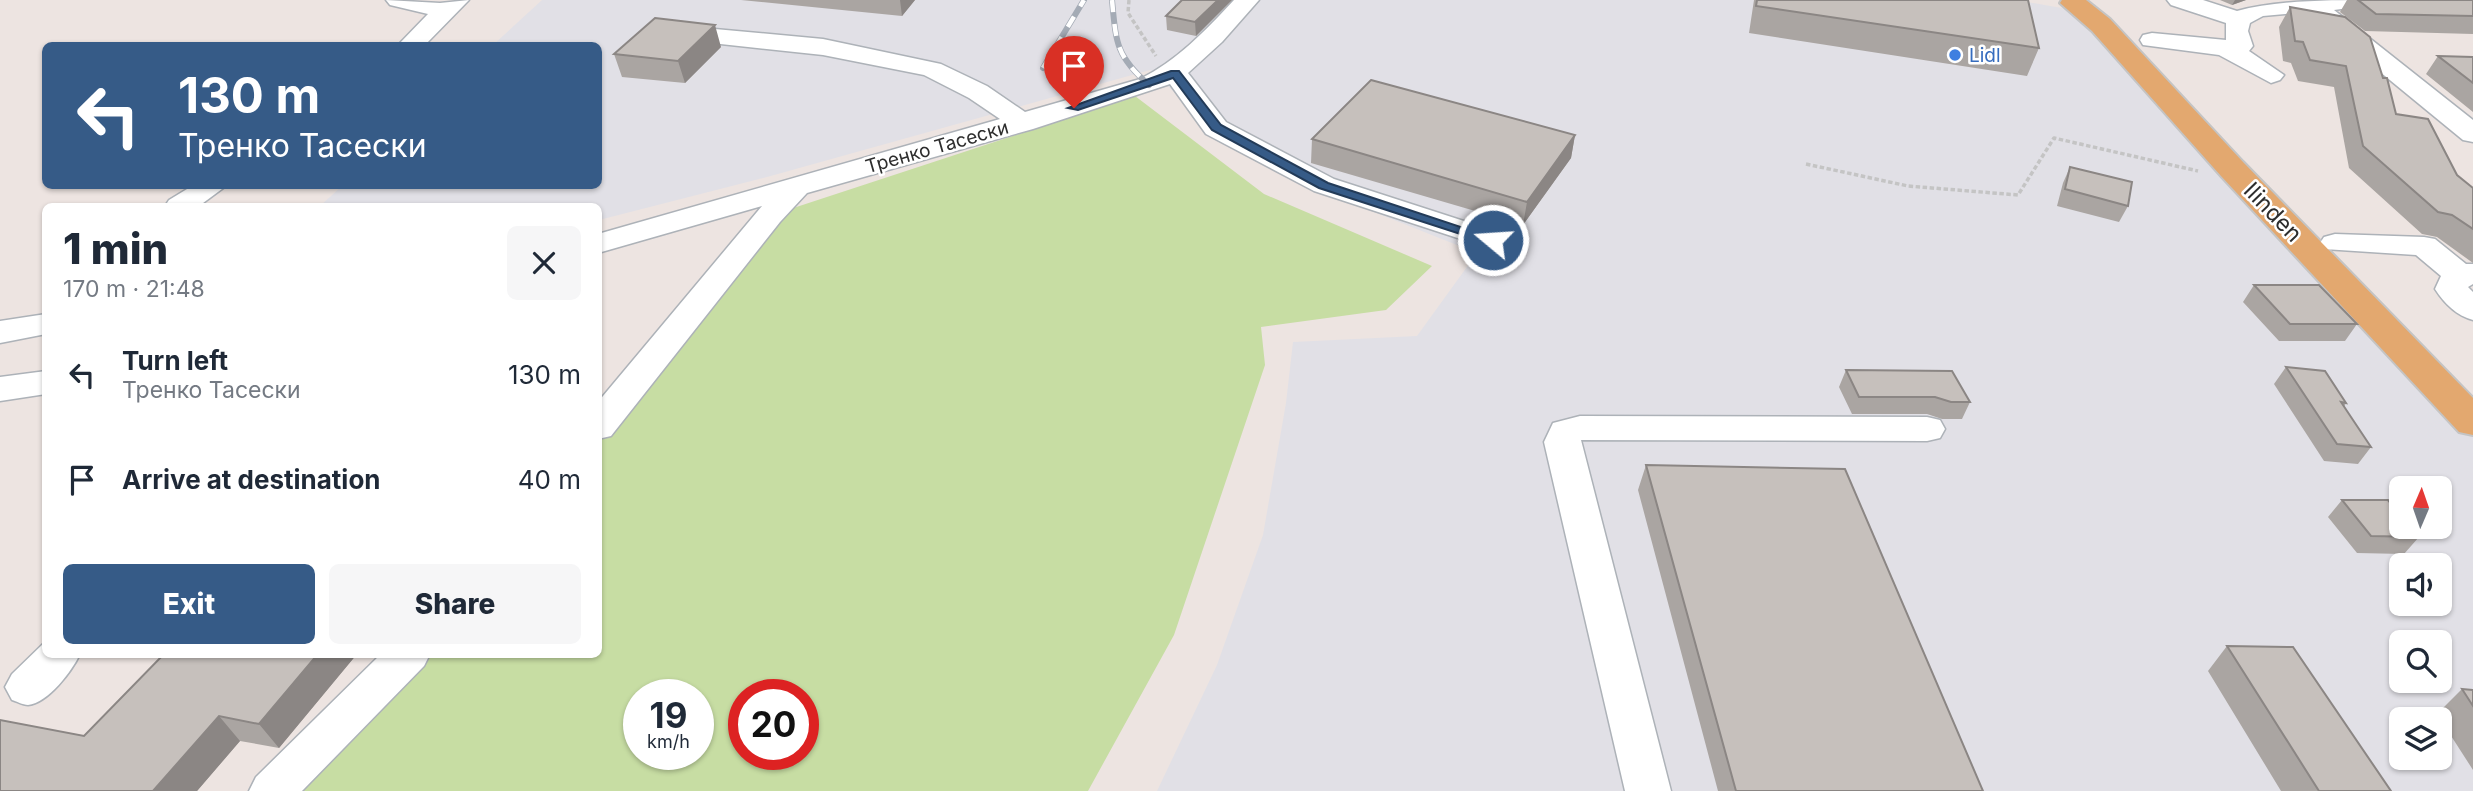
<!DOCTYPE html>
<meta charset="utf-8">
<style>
body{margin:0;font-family:Inter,sans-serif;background:#f6f6f7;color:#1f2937;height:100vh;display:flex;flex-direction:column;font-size:26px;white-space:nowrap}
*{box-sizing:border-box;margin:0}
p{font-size:23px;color:#747a83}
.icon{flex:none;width:38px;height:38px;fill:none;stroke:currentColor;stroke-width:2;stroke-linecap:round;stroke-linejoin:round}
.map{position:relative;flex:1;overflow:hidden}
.panel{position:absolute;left:42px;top:203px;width:560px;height:455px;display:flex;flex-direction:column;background:#fff;border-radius:10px;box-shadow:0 2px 5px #0004}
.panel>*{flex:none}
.top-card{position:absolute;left:42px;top:42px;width:560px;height:147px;border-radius:10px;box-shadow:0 2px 5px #0004;background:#365b87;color:#fff;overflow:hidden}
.needle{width:46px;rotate:2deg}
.fabs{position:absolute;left:2389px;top:476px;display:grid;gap:14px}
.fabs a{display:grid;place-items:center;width:63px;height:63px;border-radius:10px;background:#fff;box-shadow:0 2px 5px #0004;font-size:35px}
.speed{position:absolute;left:623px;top:679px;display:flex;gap:14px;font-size:35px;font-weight:700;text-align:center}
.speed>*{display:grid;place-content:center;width:91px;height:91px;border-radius:50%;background:#fff;box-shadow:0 2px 5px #0004;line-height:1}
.speed small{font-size:18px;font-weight:400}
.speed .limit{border:10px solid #d22;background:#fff;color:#111}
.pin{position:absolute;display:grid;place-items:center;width:60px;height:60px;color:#fff;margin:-72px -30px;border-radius:50% 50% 50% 0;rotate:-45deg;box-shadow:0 0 7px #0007}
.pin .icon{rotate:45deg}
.me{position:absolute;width:77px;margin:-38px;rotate:288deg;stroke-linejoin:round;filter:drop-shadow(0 0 5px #0008)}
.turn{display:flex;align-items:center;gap:24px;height:147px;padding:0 21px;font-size:32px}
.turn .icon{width:91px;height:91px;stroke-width:2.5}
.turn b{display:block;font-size:49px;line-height:60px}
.round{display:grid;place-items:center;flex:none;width:74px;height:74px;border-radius:10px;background:#f6f6f7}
.summary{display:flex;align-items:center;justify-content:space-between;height:119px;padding:0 21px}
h1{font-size:42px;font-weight:800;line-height:52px}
.primary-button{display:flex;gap:14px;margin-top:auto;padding:14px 21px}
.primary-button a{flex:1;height:80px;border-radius:10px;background:#365b87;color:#fff;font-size:28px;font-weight:800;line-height:80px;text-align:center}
.primary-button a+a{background:#f6f6f7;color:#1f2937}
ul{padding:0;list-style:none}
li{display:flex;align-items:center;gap:21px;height:105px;padding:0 21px}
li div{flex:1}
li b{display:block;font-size:26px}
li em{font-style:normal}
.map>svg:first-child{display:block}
</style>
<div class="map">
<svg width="2473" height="791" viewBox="0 0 2473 791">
<rect width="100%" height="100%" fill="#ede4e1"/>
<path fill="#e1e0e6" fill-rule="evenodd" d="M542,0H2016L2073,10L2473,434V791H1157L1217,665L1263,535L1286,403L1293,342L1417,336L1477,253L1306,185L1215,129L1150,70L767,177L599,220L598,206H320L342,186H598V46L493,45ZM2401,488H2440V527H2401ZM2401,565H2440V604H2401ZM2401,642H2440V681H2401ZM2401,719H2440V758H2401Z"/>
<path fill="#c7dda3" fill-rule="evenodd" d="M1135,96L1264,194L1432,266L1386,310L1261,327L1265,365L1174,635L1088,791H272L409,655L598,654L599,425L769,216ZM639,695H698V754H639ZM744,695H803V754H744Z"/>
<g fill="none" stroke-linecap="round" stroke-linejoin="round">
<g stroke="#adb2b8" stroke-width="3">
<path id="minor" d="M386,0L440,3L469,0L424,46H397L428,14L390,5Z
M1234,0H1259L1222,42L1188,73L1226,122L1334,179L1504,234L1508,240L1504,246L1493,249L1482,246L1314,191L1206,134L1170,84L1033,129L807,193L780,222L611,436L598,439V402L762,206L598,253V234L1000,119L969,98L924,75L823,55L693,41L684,39L681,34L684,29L693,27L823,39L941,64L987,86L1025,112L1140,79C1178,60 1205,31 1234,0Z
M2167,0H2203L2237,11C2277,0 2332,0 2375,0L2371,5L2334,10L2473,120V142L2463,140L2307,12L2263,16L2250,23L2248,31L2253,46L2249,51L2284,75L2280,80L2271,83L2219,55L2143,45L2140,40L2143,35L2152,33L2226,40V23L2171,5Z
M192,186H226L199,206H165L169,200Z
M2335,234L2424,237L2435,239L2466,264H2473V284L2468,287L2473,292V320C2457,316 2444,303 2435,289L2441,276L2416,255L2324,249L2320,243L2324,237Z
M46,314V334L0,343V321Z
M46,371V394L0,401V377Z
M1580,416L1927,417L1940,420L1945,429L1940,438L1927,441L1581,440L1671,791H1625L1544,442L1553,423Z
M46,641V654H80C72,671 48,703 28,705C23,705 16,701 12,700L5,687L12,674Z
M381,654H430L424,666L302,791H249L256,777Z"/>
</g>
<g stroke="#c4c4c4" stroke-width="4">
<path id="major" d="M2062,0H2086L2110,19L2243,162L2473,398V435L2459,432L2221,176L2092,31L2060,3Z"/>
</g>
<path stroke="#c4c4c4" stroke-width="3.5" stroke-dasharray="4.5 2.5" stroke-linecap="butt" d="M1129,0L1128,13L1156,56
M1806,164L1908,186L2018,195L2054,138L2198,171"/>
<use href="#minor" fill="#fff" fill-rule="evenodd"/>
<use href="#major" fill="#e3a86f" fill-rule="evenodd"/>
<g stroke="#a4abb5" stroke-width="6">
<path id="rail" d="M1112,0C1116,43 1116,56 1149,85
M1043,68L1084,0"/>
</g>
<use href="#rail" stroke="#fff" stroke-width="4.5" stroke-dasharray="12" stroke-linecap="butt"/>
</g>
<path fill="#aaa5a2" d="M741,0H915L902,16Z
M1182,0H1232L1196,36L1167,30L1166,16Z
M1754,0H2028L2039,48L2027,76L1749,33Z
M2220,0H2246L2232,5Z
M2347,0H2473V34L2365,31L2340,12Z
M2290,7L2383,78L2396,114L2457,175L2473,188V263L2437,237L2422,234L2349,168L2334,87L2298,81L2291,63L2283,61L2279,27Z
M721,47L685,83L622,77L614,54Z
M2438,56L2473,57V112L2426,74Z
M1575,135L1571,158L1523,225L1311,163L1312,139Z
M2070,167L2128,206L2119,222L2057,206L2063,183Z
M2254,285L2357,324L2345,341H2279L2243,302Z
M2286,367L2346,403L2344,407L2371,447L2358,464L2324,461L2274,384Z
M1846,370L1970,402L1962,419H1942L1927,414H1852L1839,387Z
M1646,465L1983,791H1718L1638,490Z
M2342,500L2419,537L2404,554L2357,553L2328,517Z
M2227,646L2391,791H2281L2208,671Z
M357,654L279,748L240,741L197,791H0L84,736Z
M2462,689L2473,690V770L2437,714Z"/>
<path fill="#8b8684" d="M900,0H915L902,16Z
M1218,0H1232L1196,36L1195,22Z
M2235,0H2246L2232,5Z
M715,25L721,47L685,83L678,61Z
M1575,135L1571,158L1523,225L1527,202Z
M318,654H357L279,748L259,724Z
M219,716L240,741L197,791H153Z"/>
<path fill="#c6c0bc" stroke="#8b8684" stroke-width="2" d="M1182,0H1218L1195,22L1166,16Z
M1757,0H2028L2039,48L1756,6Z
M2358,0H2473V16L2376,14Z
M2290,7L2345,17L2370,37L2383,78H2387L2396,114L2428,119L2457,175L2473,188V229L2452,215L2438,212L2363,146L2346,66L2310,60L2303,42L2295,41Z
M655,18L715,25L678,61L614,54Z
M2438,56L2473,57V83Z
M1371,80L1575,135L1527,202L1312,139Z
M2070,167L2132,182L2128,206L2065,189Z
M2254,285H2319L2357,324H2290Z
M2286,367L2325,371L2346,403L2341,402L2371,447L2337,444Z
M1846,370L1952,371L1970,402H1951L1935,397H1859Z
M1646,465L1845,469L1983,791H1736Z
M2342,500H2388L2401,516V527H2411L2419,537L2371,536Z
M2227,646L2293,647L2391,791H2319Z
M164,654H318L259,724L219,716L153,791H0V720L84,736Z
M2462,689L2473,690V706Z"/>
<path fill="#365b87" stroke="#233b58" stroke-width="2" d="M1171,71H1179L1221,125L1328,183L1500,240L1488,243L1319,188L1212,130L1173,78L1078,110L1068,108Z"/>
<circle fill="#3f7fe0" stroke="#fff" stroke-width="2.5" cx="1955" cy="55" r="7"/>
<g text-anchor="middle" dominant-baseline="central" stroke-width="5" stroke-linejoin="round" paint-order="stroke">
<g font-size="19" fill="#366cbe" stroke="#fff" text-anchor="start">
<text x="1969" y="55">Lidl</text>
</g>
<g font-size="19" fill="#2d2d2d" stroke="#fff">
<text transform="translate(937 147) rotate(-16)">Тренко Тасески</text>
</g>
<g font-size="23" fill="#2d2d2d" stroke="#fff">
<text transform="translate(2273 212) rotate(46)">Ilinden</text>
</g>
</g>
</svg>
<div class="fabs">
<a><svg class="needle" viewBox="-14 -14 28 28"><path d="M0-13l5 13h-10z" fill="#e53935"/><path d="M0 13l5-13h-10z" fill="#747a83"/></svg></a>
<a><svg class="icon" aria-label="sound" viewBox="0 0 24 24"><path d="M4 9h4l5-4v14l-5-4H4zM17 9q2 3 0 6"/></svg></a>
<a><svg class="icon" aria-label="search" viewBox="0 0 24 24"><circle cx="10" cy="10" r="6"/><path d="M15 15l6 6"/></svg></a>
<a><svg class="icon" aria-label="layers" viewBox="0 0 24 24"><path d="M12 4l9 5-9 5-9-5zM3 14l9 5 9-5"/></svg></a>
</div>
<div class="speed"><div>19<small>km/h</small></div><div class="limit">20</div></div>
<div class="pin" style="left:1074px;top:108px;background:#d93025"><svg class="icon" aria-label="arrive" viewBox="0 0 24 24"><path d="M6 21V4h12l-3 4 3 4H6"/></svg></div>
<svg class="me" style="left:1493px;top:240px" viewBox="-20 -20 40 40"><circle r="17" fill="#365b87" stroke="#fff" stroke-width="3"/><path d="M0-11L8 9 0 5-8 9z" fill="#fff"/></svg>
<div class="top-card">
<div class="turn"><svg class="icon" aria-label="left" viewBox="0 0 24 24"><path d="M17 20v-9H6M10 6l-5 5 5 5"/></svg><div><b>130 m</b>Тренко Тасески</div></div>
</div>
<section class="panel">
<div class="summary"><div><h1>1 min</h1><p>170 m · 21:48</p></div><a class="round"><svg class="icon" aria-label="close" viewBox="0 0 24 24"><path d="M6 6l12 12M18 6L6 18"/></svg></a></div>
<ul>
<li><svg class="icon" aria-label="left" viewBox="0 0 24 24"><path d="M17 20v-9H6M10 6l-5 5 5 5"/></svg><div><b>Turn left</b><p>Тренко Тасески</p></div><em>130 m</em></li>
<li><svg class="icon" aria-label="arrive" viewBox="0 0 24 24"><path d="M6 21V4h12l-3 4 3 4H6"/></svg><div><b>Arrive at destination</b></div><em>40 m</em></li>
</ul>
<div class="primary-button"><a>Exit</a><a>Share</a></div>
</section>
</div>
